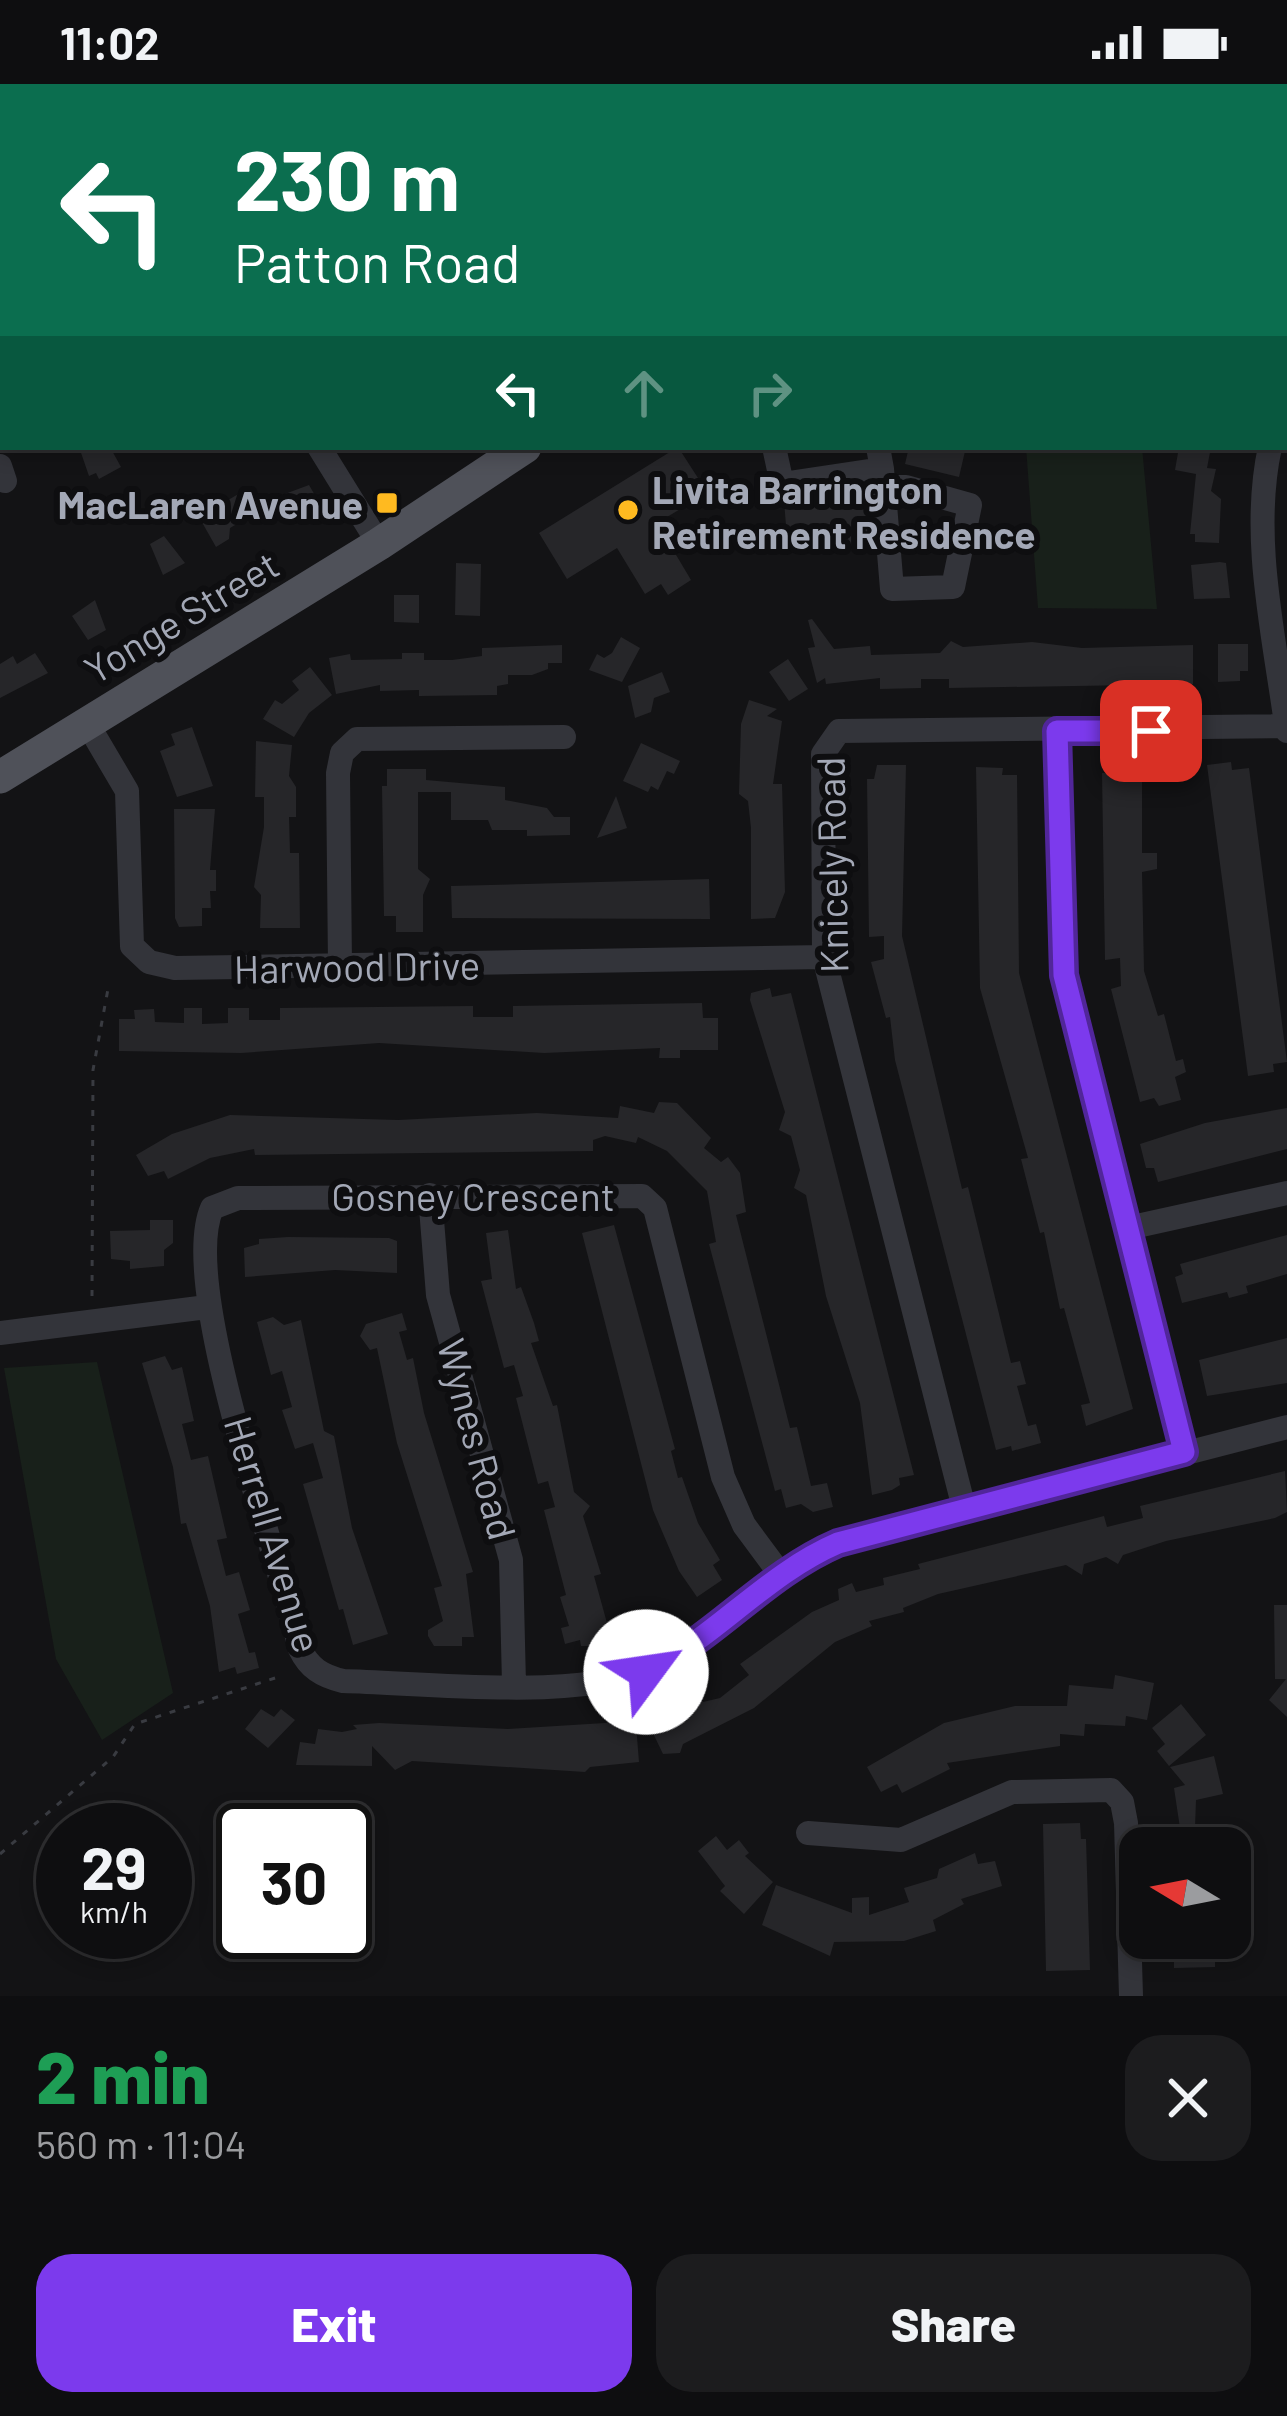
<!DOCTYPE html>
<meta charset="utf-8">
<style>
body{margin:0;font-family:Barlow,sans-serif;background:#1c1c1e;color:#f1f3f6;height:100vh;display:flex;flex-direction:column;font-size:45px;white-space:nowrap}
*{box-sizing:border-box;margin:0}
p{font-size:39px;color:#9b9c9f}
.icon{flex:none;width:66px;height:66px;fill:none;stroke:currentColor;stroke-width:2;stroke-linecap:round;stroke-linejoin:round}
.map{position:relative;height:1912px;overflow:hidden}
.drawer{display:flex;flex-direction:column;background:#0e0e10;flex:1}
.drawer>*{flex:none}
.banner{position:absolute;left:0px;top:0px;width:1287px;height:366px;box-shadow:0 6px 18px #0003,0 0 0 3px #2e2e30;background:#0b6e4f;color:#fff;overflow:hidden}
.needle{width:78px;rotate:280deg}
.fabs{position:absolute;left:1119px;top:1743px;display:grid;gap:24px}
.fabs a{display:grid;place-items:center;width:132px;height:132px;border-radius:24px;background:#0e0e10;box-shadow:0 6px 18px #0003,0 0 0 3px #2e2e30;font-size:60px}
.speed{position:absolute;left:36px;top:1719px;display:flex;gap:24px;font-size:60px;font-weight:700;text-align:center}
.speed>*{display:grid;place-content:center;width:156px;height:156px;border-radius:50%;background:#0e0e10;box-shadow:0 6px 18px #0003,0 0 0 3px #2e2e30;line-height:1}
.speed small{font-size:30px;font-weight:400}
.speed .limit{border:6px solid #111;border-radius:18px;background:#fff;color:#111}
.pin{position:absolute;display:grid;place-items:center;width:102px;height:102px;color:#fff;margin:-51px;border-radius:24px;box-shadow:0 6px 18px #0006}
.me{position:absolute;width:132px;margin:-66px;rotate:59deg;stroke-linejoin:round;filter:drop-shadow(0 0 9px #0008)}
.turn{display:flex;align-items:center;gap:42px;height:252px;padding:0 36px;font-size:54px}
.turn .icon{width:156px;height:156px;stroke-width:2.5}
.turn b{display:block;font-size:84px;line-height:102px}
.lanes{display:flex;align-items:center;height:114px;padding:0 36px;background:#0003;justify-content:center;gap:60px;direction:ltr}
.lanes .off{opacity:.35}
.round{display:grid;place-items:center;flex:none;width:126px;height:126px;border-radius:36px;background:#1c1c1e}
.overview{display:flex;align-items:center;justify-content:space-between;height:204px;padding:0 36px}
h1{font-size:72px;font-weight:800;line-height:90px;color:#1e9e55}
.button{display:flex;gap:24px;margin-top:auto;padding:24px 36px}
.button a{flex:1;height:138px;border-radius:36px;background:#7c3aed;color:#fff;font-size:48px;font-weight:800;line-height:138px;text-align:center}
.button a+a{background:#1c1c1e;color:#f1f3f6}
.status{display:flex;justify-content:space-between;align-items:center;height:84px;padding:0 60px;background:#0e0e10;direction:ltr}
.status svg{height:33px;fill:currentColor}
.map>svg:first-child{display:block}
</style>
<div class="status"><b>11:02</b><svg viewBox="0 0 49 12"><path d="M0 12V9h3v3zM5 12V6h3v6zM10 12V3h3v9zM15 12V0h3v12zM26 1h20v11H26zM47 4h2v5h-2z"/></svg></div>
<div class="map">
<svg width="1287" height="1912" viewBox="0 0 1287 1912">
<rect width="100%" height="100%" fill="#131315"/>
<path fill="#18201a" d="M1026,363H1142L1157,525L1038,524Z
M97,1278L173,1609L102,1656L56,1575L4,1284Z"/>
<path fill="#262629" d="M79,363H110L121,383L99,395L96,389L89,392Z
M678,363L698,394L693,398L702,412L657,439L691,496L668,511L661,500L645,510L617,464L567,495L539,449Z
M909,363H966L959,393L905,380Z
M1179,363H1211L1207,384L1216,385L1211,407L1221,415L1219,459L1195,458V450H1190L1196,390L1175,386Z
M309,401L320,420L286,434L274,414Z
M247,405L259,427L230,444L229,455L216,463L199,433Z
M851,406L868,414L871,449L852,462L816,444L817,464L788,466L784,417L819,414L820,426Z
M164,452L185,479L163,491L150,460Z
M1220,478L1226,479L1230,514L1194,515L1191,481Z
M456,479L481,480L480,532L455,531Z
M394,511H419V539L394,538Z
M95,516L106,546L88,556L72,532Z
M812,535L834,565L870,562L871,571L940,569L951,557L963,563L1032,558L1082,564L1193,561V600L949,604V595H921V604L880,605V594L826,600L825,594L817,599L808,564L815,563L808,536Z
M621,553L640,564L622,598L589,586L597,570L604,574L612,569Z
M1218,560H1248V587H1240V597L1218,598Z
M562,561V579H548V585L532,591H508V600L497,602V611L419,612V606L380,607V601L336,610L329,574L350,570L351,576L402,575V569H424V576H452L482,572V564Z
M35,569L48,589L0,614V580L13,572L17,580Z
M788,575L808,605L789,617L769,588Z
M310,583L332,611L309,629L294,653L263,635L275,616L282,620L299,606L292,597Z
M662,588L670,608L654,614L651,628L635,634L628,602Z
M749,616L777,625L767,632L782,637L773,700H782L785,808L775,834L751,835V744L748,717L739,710L741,640Z
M192,643L213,702L177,713L160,667L175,661L171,650Z
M256,657L292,661L289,692L296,703V733H289L290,769H299L300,844H260L261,811L254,803L264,743V713H255Z
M641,659L680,677L674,690L667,687L658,706L651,702L648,708L623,697Z
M1231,678L1232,686L1249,684L1287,978L1273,980L1274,988L1248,992L1207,681Z
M1115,680H1142V769H1157V785L1142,788L1144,887L1158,932L1164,930L1176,977L1183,975L1186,988L1175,993L1181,1016L1159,1022L1154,1014L1140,1018L1111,905L1121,902L1120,874L1105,876L1102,689H1116Z
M877,681H906L902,852L962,1105L968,1103L1011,1279L1020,1277L1026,1300L1017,1302L1028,1342L1036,1340L1041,1359L1012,1367L1011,1362L996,1366L895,976L890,933L886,934L871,878L884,875V852L869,853L867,695H874Z
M976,683L1003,684L1002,691H1017L1019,889L1133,1325L1086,1342L1081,1321L1090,1319L1064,1224L1060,1225L1044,1148L1040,1149L1021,1075L1028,1074L980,904Z
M387,685H426V696L505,703V716L547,724L554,733H570V751L527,752V746H492L488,736H451V708H418V785L430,795L423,811V848H396V832H384L382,702H387Z
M616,712L627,744L597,754Z
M174,725H215L210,786H216V807H210L211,824H202V842L179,843L175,834Z
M709,795L710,835L452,834L451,802Z
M770,904L772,913L791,909L914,1391L899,1394L900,1401L892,1406L872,1411L860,1319L826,1212L806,1111L794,1104L800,1086L791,1052L779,1046L785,1028L750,916L751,909Z
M702,919L703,934H718V966H680V974H659L660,964L544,969L379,959L241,969L119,967V935H135L134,926L154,925L155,938L184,939V924H202V940L228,939V924H249V936H280V924L473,922V933H513V922Z
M659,1018L677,1019L711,1054L704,1064L721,1078L728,1073L740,1089L746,1128L736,1131L790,1344L797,1343L811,1402L827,1399L833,1423L813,1428L801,1420L786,1424L781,1405L775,1407L709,1160L716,1158L707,1107L667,1067L638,1053L636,1059L605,1052L593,1056V1067L255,1071L254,1065L210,1074L168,1095L164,1087L148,1092L136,1071L172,1050L230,1031L398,1036L537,1029L618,1034L620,1022L654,1029Z
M1287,1024V1065L1158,1098L1154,1084H1146L1140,1060L1205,1039Z
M150,1136H173V1159L164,1166V1182L130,1185V1177L111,1175L110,1147L150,1146Z
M614,1141L675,1365L671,1367L678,1394L682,1393L698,1439L720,1476L713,1481L722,1496L697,1513L679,1487L653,1426L582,1149Z
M508,1146L516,1205L521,1203L534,1239L539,1257L531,1259L553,1322L557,1321L574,1408L590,1422L583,1432L601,1490L594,1492L612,1557L592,1562H581L580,1556L565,1560L561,1544L569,1542L560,1513L566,1511L544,1426L555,1423L548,1397L538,1400L516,1314L523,1312L514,1281L504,1284L481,1197L492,1195L486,1149Z
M1287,1151V1190L1246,1202L1248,1209L1229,1214L1227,1208L1182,1219L1175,1193L1183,1190L1180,1180Z
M288,1153L389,1154L397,1157V1189L335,1186L245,1193L244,1164L259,1160V1155Z
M402,1229L407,1246L399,1248L407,1276L413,1274L424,1329L473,1488L466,1490L474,1553H462V1562H434L428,1552V1546L443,1537L434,1504L442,1502L397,1359L377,1264L370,1266L360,1252L366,1240Z
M273,1233L284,1241L301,1236L324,1347L334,1352L352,1444L388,1550L353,1561L343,1525L339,1526L303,1400L323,1394L313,1359L295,1365L282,1326L292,1323L282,1287L271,1291L257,1238Z
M1287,1254V1299L1207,1312L1199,1276Z
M165,1272L172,1286L182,1283L194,1337L182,1340L191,1376L208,1372L227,1454L217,1456L226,1492L239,1488L250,1526L238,1530L249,1569L255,1568L259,1584L237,1590L235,1583L219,1588L210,1522L186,1439L181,1440L173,1383L142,1279Z
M1285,1387L1287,1428L1275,1434L1166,1457L1123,1471L1118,1480L1106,1473L1084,1480L1082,1491L1066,1481L938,1510L903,1524L904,1528L869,1537L872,1542L835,1558L754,1624L683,1660L680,1669L663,1670L651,1645L665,1639L662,1626L675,1620L698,1610L703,1618L720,1614L749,1591L740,1580L812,1528L839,1516L838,1505L852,1499L856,1508L884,1501L883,1494L920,1485L918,1480L1104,1432L1107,1443L1143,1434L1140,1422Z
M1274,1521H1287V1633L1269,1616L1286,1595H1275Z
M1115,1591L1154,1599L1147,1636L1126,1632L1125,1642L1085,1640L1084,1652L1060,1650V1662L947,1679L950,1685L902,1709L897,1700L881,1708L867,1683L944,1639L1015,1622H1067L1069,1601L1113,1605Z
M1181,1620L1206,1651L1169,1682L1157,1667L1165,1660L1152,1644Z
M261,1625L274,1633L281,1625L295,1636L268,1664L245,1645Z
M621,1638L636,1641L639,1678L590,1683L585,1688L412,1677L395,1686L372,1662V1682L296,1681L300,1658L315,1660L318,1645L342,1648L357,1645L353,1641L379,1639L508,1645Z
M1214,1672L1223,1710L1196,1716L1195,1744L1221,1746V1764H1183L1174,1704L1185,1701L1170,1683Z
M1080,1739L1081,1755H1086L1090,1886L1046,1887L1043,1740Z
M716,1752L727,1766L739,1756L749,1769L745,1772L773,1798L744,1830L720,1807L725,1802L698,1767Z
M975,1769L978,1780L995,1777L1002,1802L961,1815L964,1820L933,1836L936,1847L904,1857L834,1858L830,1872L762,1841L776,1801L852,1829V1814L869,1813V1831L909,1818L904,1804L937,1794L939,1785Z
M1184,1854H1215V1883L1174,1884V1868H1184Z"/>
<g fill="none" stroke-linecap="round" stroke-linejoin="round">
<path stroke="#393b41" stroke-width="3" stroke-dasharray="6 9" stroke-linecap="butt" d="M92,1212L93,986L108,905
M0,1770L113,1673L135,1640L278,1593"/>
<path stroke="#33343a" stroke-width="24" d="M94,0L96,3
M816,0L818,3
M1143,0L1145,3
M497,3L501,0
M1284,332L1287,327
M319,363L379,460
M774,363L782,400L882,385L878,363
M1270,363C1250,454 1275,555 1287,647
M0,382L5,397
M882,385L892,505L953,503L970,421L906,403H884
M87,639L127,707L132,862L149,878L175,884L824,873
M1057,647L1064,891L1184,1368
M340,882L338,689L342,669L357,655L564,653
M430,1111L438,1211L511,1476L514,1600
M1128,1144L1287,1109
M0,1249L207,1223
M964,1424L824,873L823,670L839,647L1286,642
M781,1491L744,1441L723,1393L655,1124L642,1112L238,1114L212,1124C178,1201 279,1472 300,1565C309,1584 322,1592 343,1597C429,1599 590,1619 663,1579C726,1544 772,1488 838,1459L1287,1343
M808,1749L901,1756L1012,1708L1111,1706L1122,1718L1126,1739L1131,1912"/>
<path stroke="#4f5159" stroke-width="33" d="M1102,3L1107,0
M0,693L379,460L525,363"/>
</g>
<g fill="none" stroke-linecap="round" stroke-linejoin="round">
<g stroke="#51269a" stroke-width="30">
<path id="route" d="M646,1588C716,1553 766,1490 838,1459L1184,1368L1064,891L1057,647H1151"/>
</g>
<use href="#route" stroke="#7c3aed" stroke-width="21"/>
</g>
<g fill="#ffba20" stroke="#0e0e10" stroke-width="4.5">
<rect x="375" y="407" width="24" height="24" rx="6"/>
<circle cx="628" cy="426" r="12"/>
</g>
<g text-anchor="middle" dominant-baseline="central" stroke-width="12" stroke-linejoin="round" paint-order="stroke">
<g font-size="39" font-weight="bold" fill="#a3a8b6" stroke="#0e0e10" text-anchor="start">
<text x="652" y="404">Livita Barrington<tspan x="652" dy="45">Retirement Residence</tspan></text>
<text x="363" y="419" text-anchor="end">MacLaren Avenue</text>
</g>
<g font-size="39" fill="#a3a8b6" stroke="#0e0e10">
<text transform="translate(181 532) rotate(-31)">Yonge Street</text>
<text transform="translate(831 781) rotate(-91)">Knicely Road</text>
<text transform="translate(357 882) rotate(-1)">Harwood Drive</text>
<text x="473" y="1111">Gosney Crescent</text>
<text transform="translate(478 1355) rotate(75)">Wynes Road</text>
<text transform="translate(274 1450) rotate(73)">Herrell Avenue</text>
</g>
</g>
</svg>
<div class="fabs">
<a><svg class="needle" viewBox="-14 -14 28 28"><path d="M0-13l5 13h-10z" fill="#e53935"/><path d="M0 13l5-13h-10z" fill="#9b9c9f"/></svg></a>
</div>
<div class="speed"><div>29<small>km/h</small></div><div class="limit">30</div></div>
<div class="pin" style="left:1151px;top:647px;background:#d93025"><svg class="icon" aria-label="arrive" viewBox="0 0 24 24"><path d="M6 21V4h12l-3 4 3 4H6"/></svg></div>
<svg class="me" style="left:646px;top:1588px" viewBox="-20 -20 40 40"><circle r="19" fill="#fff"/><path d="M0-13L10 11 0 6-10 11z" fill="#7c3aed"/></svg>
<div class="banner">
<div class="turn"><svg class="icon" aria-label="left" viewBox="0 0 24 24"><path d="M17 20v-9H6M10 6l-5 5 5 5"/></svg><div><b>230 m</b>Patton Road</div></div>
<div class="lanes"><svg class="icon" aria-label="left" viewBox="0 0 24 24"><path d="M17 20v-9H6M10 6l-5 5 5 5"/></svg><svg class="icon off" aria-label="ahead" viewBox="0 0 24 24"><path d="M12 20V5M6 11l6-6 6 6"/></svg><svg class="icon off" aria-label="right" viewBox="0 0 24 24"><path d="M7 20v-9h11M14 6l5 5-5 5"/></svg></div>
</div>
</div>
<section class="drawer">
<div class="overview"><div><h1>2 min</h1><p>560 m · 11:04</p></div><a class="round"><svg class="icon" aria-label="close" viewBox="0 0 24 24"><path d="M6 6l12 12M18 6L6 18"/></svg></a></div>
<div class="button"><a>Exit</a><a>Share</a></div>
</section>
